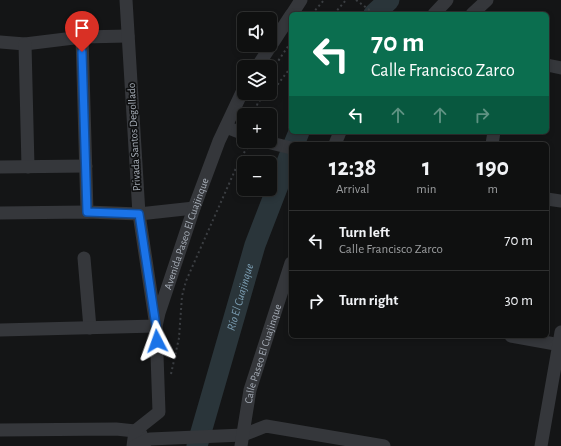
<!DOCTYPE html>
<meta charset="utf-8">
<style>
body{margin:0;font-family:"Alegreya Sans",sans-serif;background:#1d1e1e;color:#f1f3f6;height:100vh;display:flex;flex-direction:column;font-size:15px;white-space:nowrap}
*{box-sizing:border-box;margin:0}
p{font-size:13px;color:#9b9d9f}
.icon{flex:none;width:22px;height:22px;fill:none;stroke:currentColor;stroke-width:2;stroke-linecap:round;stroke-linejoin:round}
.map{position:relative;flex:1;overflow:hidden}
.panel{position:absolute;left:289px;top:142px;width:260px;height:196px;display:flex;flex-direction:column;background:#0f1010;border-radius:6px;box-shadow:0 2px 6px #0003,0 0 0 1px #2f3030}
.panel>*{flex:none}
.guide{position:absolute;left:289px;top:12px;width:260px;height:122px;border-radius:6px;box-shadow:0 2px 6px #0003,0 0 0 1px #2f3030;background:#0b6e4f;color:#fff;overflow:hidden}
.buttons{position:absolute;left:237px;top:12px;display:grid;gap:8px}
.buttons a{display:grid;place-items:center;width:40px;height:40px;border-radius:6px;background:#0f1010;box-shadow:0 2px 6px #0003,0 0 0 1px #2f3030;font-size:20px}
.pin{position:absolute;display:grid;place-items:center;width:34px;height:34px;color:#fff;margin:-41px -17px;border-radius:50% 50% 50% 0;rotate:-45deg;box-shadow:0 0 4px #0007}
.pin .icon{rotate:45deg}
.me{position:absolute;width:44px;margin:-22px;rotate:356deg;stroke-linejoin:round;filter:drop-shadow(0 0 3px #0008)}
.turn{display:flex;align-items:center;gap:14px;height:84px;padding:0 16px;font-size:18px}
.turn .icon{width:52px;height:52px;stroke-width:2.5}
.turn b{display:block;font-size:28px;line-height:34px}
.lanes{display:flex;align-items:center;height:38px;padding:0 16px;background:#0003;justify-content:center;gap:20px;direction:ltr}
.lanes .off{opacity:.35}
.eta{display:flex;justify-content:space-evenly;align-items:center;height:68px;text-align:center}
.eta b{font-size:24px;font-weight:600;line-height:28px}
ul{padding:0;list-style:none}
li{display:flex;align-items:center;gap:12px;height:60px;padding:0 16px;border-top:1px solid #2f3030}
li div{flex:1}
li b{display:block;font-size:15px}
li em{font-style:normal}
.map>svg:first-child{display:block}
</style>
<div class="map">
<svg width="561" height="446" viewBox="0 0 561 446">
<rect width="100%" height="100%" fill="#141516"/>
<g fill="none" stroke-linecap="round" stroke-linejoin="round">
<g stroke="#2a353a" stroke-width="21">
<path d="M374,14L389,0"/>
<path d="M294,144L299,132"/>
<path id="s1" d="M197,446L255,245L291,152"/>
</g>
<path stroke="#3b3e42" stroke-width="2" stroke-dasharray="2 3" stroke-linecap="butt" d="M356,0L375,14
M312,14L324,0
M334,14L346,0
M270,73L291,42
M259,101L262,93
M254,115L258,102L272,92L291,67
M171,374L179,338L182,296L186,281L240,159L249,145"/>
<g stroke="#35373b" stroke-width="13">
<path d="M292,14L301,0"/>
<path d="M434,14L447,0"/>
<path d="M472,14L487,0"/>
<path d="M82,37L87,212"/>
<path d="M0,42L25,44L82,37L128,36"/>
<path d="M25,44L28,167"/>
<path d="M547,65L561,68"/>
<path d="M257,67L291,15"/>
<path d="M226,127L244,134"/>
<path d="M263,141L291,148"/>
<path d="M335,144L340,132"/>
<path d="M492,144L494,132"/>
<path d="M0,167L86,166"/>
<path d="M547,199L561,201"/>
<path d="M0,213L87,212L139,214L194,208"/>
<path d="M84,258L90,328"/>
<path d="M0,330L156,326L139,214L126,0"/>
<path d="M511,336L561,345"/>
<path d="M0,430L116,429L135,431L141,434"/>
<path id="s2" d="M133,446L135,431L159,412L156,326L159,313L194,208L219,141L244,88"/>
<path d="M135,446L150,439L243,435L266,426L384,446"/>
<path id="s3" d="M241,446L250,390L291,263"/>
<path d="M541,446L561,332"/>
</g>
</g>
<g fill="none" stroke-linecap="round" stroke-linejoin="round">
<g stroke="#114b97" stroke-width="10">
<path id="route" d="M82,52L87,212L139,214L156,326L157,341"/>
</g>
<use href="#route" stroke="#1a73e8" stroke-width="7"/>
</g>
<g text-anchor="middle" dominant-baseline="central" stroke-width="3.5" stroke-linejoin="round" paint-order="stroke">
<g font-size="11" fill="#a6adb7" stroke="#0f1011">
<text transform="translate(134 137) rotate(-93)">Privada Santos Degollado</text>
<text stroke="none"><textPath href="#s2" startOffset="229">Avenida Paseo El Cuajinque</textPath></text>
<text stroke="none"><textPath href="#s3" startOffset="95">Calle Paseo El Cuajinque</textPath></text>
</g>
<g font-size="12" font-style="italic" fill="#7c9eb3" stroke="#0f1011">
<text stroke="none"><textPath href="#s1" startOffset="155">Río El Cuajinque</textPath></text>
</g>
</g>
</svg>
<div class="buttons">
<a><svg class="icon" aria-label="sound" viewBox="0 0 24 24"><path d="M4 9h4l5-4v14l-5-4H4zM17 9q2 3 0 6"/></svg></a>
<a><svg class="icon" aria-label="layers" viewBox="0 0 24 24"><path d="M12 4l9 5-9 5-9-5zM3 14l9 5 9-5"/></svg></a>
<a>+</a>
<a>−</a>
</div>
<div class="pin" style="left:82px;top:52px;background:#d93025"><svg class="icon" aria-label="arrive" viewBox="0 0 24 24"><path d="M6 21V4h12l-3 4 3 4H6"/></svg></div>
<svg class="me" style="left:157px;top:341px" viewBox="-20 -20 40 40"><path d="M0-17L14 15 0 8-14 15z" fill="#1a73e8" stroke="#fff" stroke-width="4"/></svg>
<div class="guide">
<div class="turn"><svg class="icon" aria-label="left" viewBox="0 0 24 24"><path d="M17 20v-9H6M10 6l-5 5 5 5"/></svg><div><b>70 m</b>Calle Francisco Zarco</div></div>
<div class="lanes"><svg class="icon" aria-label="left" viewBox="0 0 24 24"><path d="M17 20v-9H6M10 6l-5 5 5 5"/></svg><svg class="icon off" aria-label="ahead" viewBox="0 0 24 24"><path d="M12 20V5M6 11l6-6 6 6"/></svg><svg class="icon off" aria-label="ahead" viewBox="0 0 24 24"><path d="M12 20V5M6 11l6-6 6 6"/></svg><svg class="icon off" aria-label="right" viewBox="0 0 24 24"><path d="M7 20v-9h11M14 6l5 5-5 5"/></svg></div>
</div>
<section class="panel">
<div class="eta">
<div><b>12:38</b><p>Arrival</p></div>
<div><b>1</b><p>min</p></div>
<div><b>190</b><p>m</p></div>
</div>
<ul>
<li><svg class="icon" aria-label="left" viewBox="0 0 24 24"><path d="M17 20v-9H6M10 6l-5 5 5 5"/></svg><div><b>Turn left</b><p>Calle Francisco Zarco</p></div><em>70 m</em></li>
<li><svg class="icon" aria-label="right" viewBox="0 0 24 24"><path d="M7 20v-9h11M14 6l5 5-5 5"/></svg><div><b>Turn right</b></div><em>30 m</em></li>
</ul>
</section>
</div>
